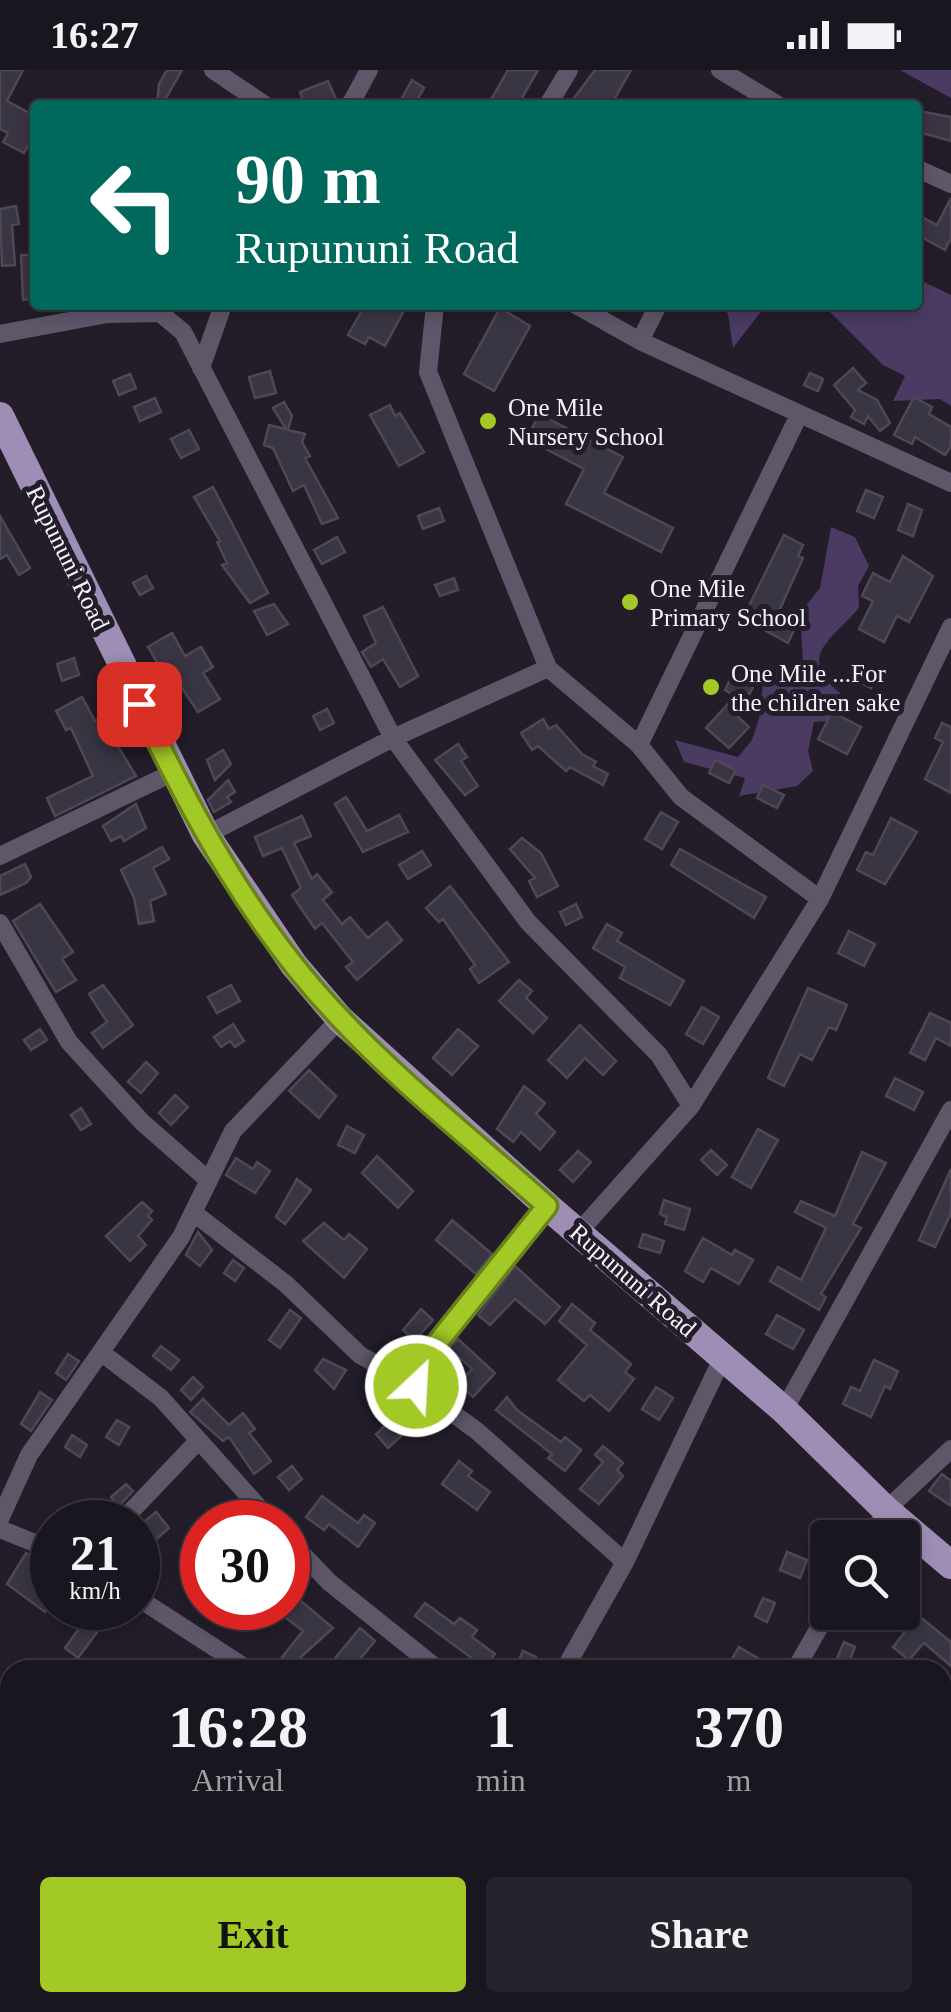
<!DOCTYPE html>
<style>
body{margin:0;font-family:Georgia,serif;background:#27232c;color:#f1f3f6;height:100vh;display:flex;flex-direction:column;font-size:38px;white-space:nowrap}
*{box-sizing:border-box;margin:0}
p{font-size:32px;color:#9f9fa4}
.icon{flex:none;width:55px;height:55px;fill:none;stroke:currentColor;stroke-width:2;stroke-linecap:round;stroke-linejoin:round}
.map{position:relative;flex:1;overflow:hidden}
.sheet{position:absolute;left:0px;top:1590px;width:952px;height:352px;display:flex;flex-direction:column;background:#1a161f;border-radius:30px 30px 0 0;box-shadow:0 5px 15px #0003,0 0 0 2px #38353d}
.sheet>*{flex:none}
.top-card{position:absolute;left:30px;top:30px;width:892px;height:210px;border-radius:10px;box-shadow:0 5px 15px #0003,0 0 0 2px #38353d;background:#00695c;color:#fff;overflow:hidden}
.controls{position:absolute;left:810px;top:1450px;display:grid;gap:20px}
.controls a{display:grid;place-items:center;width:110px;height:110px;border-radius:10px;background:#1a161f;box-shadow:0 5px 15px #0003,0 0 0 2px #38353d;font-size:50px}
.speed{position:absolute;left:30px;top:1430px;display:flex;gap:20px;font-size:50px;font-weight:700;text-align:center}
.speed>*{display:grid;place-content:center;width:130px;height:130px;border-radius:50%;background:#1a161f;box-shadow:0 5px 15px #0003,0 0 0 2px #38353d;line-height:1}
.speed small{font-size:25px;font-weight:400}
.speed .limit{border:15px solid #d22;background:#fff;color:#111}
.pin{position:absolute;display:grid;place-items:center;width:85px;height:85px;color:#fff;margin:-42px;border-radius:20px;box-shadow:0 5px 15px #0006}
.me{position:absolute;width:110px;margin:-55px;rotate:25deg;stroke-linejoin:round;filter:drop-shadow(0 0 8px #0008)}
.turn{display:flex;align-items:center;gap:35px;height:210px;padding:0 40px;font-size:45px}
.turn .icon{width:130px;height:130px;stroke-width:2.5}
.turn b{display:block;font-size:70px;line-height:85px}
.eta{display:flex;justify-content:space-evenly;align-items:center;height:170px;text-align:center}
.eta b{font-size:60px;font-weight:700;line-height:70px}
.primary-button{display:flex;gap:20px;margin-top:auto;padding:20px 40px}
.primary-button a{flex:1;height:115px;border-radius:10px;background:#a3c927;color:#111;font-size:40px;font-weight:700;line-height:115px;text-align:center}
.primary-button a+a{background:#27232c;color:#f1f3f6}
.status{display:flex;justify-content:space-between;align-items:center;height:70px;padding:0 50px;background:#1a161f;direction:ltr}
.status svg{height:28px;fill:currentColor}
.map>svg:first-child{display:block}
</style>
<div class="status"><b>16:27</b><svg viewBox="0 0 49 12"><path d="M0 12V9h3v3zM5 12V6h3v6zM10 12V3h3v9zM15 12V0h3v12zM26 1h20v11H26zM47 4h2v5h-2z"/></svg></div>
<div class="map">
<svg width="951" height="1942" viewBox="0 0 951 1942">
<rect width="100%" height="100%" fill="#221d29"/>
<path fill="#4b3a62" d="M900,0H951V28Z
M918,209L951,225V336L940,329L893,331L905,306L883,295L823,235H918Z
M720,235H766L733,278L728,244Z
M831,457L855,467L869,496L858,516L859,538C827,574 793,589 849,630L840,650L814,652L808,681L813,701L797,716L739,726L745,708L684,692L675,670L738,687L752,670L759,648L764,605L803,592L800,543L820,518Z"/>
<path fill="#3a3543" stroke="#4e4856" stroke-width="2.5" d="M0,0H23L7,31L35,46V61L24,83L3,72L8,63L0,59Z
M167,0H182L162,35H157L159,14Z
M508,0H538L518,35H488Z
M595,0H631L611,35H569Z
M412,10L424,18L414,35H398Z
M328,11L336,29L305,35L300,22Z
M919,41L951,47V71L918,62Z
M951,128V168L945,180L918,165V145L937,155Z
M16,136L19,154L12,155L15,195L2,196L0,139Z
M21,185H34L35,207V228L23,230Z
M365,235H407L385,276L369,267L365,274L348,265Z
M500,238L530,256L494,321L464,304Z
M853,298L866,313L858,320L877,330L890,353L880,361L868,346L864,354L851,347L855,340L834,315Z
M270,301L276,323L255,328L249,307Z
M810,303L823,309L818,321L804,315Z
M130,304L136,318L119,325L113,311Z
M914,327L932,337L929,344L951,357V376L945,385L915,367L912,374L894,365Z
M155,328L161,342L140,351L134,337Z
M284,332L292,346L288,360L305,364L302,372L310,386L305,388L338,448L322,454L304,415L293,421L273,378L264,375L269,355L286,359L273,338Z
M390,335L395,346L400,343L424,382L399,396L370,345Z
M539,344L623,387L604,423L673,458L661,482L566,434L584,399L527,369Z
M189,360L199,379L181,388L171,369Z
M213,417L268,523L250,533L222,495L227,493L217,472L220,471L194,427Z
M866,420L883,427L874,448L857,441Z
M908,434L922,440L913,466L898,460Z
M439,438L444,451L423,459L418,446Z
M0,446L30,498L19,505L7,485L0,489Z
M784,465L803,475L798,486L803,488L775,550L794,560L788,573L743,548Z
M337,467L345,482L322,494L314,480Z
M903,486L933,506L909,552L897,546L884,572L859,559L873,531L862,526L873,503L890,512Z
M146,506L153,518L140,525L133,513Z
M454,508L458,520L440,526L435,515Z
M274,534L288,554L267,565L254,541Z
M383,537L418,606L400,617L383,589L371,597L362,582L376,573L364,546Z
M172,563L185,586L201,577L213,597L203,603L220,629L198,642L171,602L165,606L148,577Z
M74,588L79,605L62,611L57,594Z
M858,591L879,602L871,618L850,607Z
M734,602L749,610L759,605L738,647L749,657L729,678L706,658L735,626L725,620Z
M82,627L95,651L101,648L136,706L55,746L47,728L93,706L71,658L66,660L56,641Z
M327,639L334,653L320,660L313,646Z
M832,642L861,657L847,684L818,669Z
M543,649L549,659L556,655L582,684L596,692L593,696L608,704L603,715L570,697L566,701L538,676L532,680L521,663Z
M942,653L951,657V723L925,709L943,672L935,668Z
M458,674L467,687L461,691L478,716L465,725L435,690Z
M223,680L231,694L215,710L207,690Z
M715,690L736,700L729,713L709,703Z
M228,710L235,722L227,727L231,732L214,742L208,730Z
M763,715L784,725L777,738L757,728Z
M346,727L367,761L399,745L408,762L363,782L335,734Z
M136,734L146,758L124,771L121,766L111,771L103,756Z
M661,742L678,752L662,779L645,769Z
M302,746L311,766L294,773L312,809L317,804L332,822L323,830L342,854L350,847L368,868L387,852L402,870L357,910L346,897L353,892L322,853L315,859L292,825L301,818L282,778L263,786L255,767Z
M891,748L917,762L885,814L857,800L866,782L873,785Z
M522,768L541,783L558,816L537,827L529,811L535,808L510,779Z
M162,777L169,789L153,798L166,824L150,831L154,851L139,854L134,828L121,800Z
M680,779L766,827L754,848L671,795Z
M422,781L431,795L408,809L399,795Z
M25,794L31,807L26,813L0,825V806Z
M450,816L509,892L479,913L470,899L475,895L456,868L443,849L439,852L426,838Z
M40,834L73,882L62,889L76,910L56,922L13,851Z
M576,834L582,847L566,855L560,842Z
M607,854L622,863L617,871L684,911L670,935L620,908L625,897L593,878Z
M849,861L875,874L864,896L838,883Z
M519,910L532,921L526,928L547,948L533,963L499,931Z
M103,915L133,955L103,978L92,963L107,952L89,924Z
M231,915L240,931L217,943L208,927Z
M808,918L847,935L836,960L829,957L812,990L800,984L784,1016L768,1008Z
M702,937L719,947L703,974L686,964Z
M930,943L951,953V976L936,968L925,990L910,983Z
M233,954L244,971L235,977L230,971L221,977L214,967Z
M580,955L616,991L603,1005L585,988L567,1008L548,990Z
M40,959L47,970L31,980L24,970Z
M458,959L478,976L452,1005L433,988Z
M146,992L158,1003L141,1023L128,1012Z
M309,1000L336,1026L319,1048L289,1021Z
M895,1008L923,1022L914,1040L886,1026Z
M524,1016L545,1033L536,1044L555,1062L540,1080L521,1062L513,1072L497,1059Z
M175,1025L188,1037L171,1055L159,1043Z
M81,1038L91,1054L81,1060L71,1045Z
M347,1056L364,1065L355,1083L338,1075Z
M758,1059L778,1070L751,1118L732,1107Z
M711,1080L727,1095L717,1105L701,1090Z
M578,1081L591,1092L573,1112L560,1100Z
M862,1082L886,1093L853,1154L861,1158L821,1224L826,1227L819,1240L770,1211L778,1197L801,1210L826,1158L795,1142L801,1131L835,1146Z
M377,1086L413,1121L398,1138L362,1103Z
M236,1088L253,1099L257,1092L270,1101L255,1123L226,1105Z
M951,1099V1143L935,1177L919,1170Z
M297,1109L311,1120L285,1154L276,1147Z
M664,1130L690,1139L684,1160L665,1154L667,1147L660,1144Z
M142,1132L152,1141L148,1146L152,1150L138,1166L146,1175L130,1191L106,1166Z
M452,1150L492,1184L476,1204L436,1170Z
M324,1153L344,1170L349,1164L367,1179L344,1208L303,1171Z
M198,1162L212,1180L200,1196L186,1185Z
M643,1164L664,1171L660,1183L639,1177Z
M703,1168L732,1185L735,1180L753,1190L739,1214L711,1198L703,1212L685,1201Z
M233,1190L244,1198L235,1211L224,1203Z
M515,1196L560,1237L545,1254L515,1229L490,1255L478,1245Z
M572,1234L595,1253L590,1260L631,1294L625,1302L634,1309L609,1341L590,1325L584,1331L558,1310L587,1275L559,1251Z
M421,1239L433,1250L415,1270L403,1260Z
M290,1240L301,1248L280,1278L269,1270Z
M777,1245L804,1260L793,1279L766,1264Z
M458,1269L495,1303L473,1327L459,1314L472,1299L449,1278Z
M161,1276L179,1290L171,1300L153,1286Z
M68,1284L79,1291L66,1310L56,1303Z
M323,1289L346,1300L334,1319L315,1300Z
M874,1290L898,1301L890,1319L885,1316L871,1347L843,1334L851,1317L860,1321Z
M193,1307L203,1317L191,1330L181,1320Z
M656,1317L673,1328L659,1350L642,1339Z
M40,1322L52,1330L31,1361L21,1354Z
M507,1327L517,1340L561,1372L565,1367L581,1380L565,1401L548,1388L552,1384L496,1340Z
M203,1329L229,1355L243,1343L255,1359L249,1363L271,1391L254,1404L229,1367L223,1371L190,1342Z
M396,1345L409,1359L388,1378L376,1364Z
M117,1350L129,1357L119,1375L106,1367Z
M72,1365L87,1375L80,1387L65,1377Z
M603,1376L623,1393L617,1400L623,1406L599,1434L580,1419L603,1392L595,1385Z
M459,1391L472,1401L468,1406L490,1422L477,1440L442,1414Z
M292,1396L302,1409L289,1420L278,1407Z
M942,1404L951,1411V1436L929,1421Z
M126,1414L133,1421L119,1436L111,1427Z
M322,1426L358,1453L364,1445L375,1453L358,1477L329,1454L324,1460L306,1447Z
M156,1442L169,1458L152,1473L139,1456Z
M787,1482L807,1490L800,1508L780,1500Z
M26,1483L45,1495L52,1492V1531L45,1542L7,1514Z
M288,1520L333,1558L292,1595L282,1587L303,1561L273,1538H288Z
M763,1528L775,1533L767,1552L755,1546Z
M902,1532L951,1572V1596L924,1573L909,1590L893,1577L904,1563L879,1542H902Z
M425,1533L454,1554L460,1548L477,1560L472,1567L495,1584L485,1598L415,1546Z
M84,1538H98L109,1546L78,1588L65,1578L83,1553L77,1548Z
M360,1558L375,1571L351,1600H325Z
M844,1572L855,1577L846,1600H832Z
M739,1577L763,1591L757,1600H743L730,1592Z
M523,1581L536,1587L530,1600L516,1596Z"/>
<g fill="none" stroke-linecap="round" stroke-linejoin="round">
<path stroke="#5e576a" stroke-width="18" d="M213,0L265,35
M720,0L778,35
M350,35L369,0
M548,35L569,0
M918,99L951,114
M435,235L428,302L548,598L639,675L681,727L820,829
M576,235L640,271L951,413
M0,264L107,244L160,243L183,262L393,668L528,852L659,985L691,1036
M640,271L658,235
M201,298L223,235
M639,675L799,345
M206,765L393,668L548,598
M0,786L172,703
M0,853L69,972L142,1052L207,1109
M547,1136L421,1292L417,1317L477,1361L625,1492
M194,1143L286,1214L360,1285L417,1317
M578,1163L691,1036L820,829L951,557
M102,1283L161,1328L272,1452
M784,1340L951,1040
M0,1449L29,1385L181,1167L233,1061L340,949
M121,1452L198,1371
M0,1459L52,1480
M870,1468L886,1440L951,1379
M288,1469L329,1512L439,1600
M138,1528L249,1600
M564,1600L625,1492L723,1287
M795,1600L828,1542
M0,1642L10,1649
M942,1762L951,1767
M942,1899L951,1900
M378,1942L384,1932
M874,1942L875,1932"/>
<path stroke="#9e8eb5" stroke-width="28" d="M0,346L206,765L294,895L340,949L547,1136L784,1340L886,1440L951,1495"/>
</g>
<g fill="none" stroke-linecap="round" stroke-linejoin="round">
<g stroke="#6a8319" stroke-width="25">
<path id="route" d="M139,634C193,746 252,856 339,947C402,1015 478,1074 547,1136L422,1292L416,1316"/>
</g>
<use href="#route" stroke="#a3c927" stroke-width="18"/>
</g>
<g fill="#a3c927" stroke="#221d29" stroke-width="4">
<circle cx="488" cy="351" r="10"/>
<circle cx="630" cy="532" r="10"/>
<circle cx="711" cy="617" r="10"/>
</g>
<g text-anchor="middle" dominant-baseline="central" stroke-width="10" stroke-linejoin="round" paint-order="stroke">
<g font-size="25" fill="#f5f2fb" stroke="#221d29" text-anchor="start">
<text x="508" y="337">One Mile<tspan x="508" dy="29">Nursery School</tspan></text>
<text x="650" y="518">One Mile<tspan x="650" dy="29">Primary School</tspan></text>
<text x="731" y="603">One Mile ...For<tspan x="731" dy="29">the children sake</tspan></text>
</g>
<g font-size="25" fill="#f5f2fb" stroke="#221d29">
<text transform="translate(68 488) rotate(64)">Rupununi Road</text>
<text transform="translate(633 1210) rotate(41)">Rupununi Road</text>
</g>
</g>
</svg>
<div class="controls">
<a><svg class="icon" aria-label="search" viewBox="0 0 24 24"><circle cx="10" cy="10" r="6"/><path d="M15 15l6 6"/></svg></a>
</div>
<div class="speed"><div>21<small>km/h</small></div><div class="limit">30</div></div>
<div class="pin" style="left:139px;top:634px;background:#d93025"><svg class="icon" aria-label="arrive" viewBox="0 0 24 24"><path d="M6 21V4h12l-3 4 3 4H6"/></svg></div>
<svg class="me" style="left:416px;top:1316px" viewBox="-20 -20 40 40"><circle r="17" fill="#a3c927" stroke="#fff" stroke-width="3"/><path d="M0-11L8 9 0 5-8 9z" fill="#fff"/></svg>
<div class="top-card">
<div class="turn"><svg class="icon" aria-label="left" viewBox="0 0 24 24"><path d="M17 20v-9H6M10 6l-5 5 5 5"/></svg><div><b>90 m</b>Rupununi Road</div></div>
</div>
<section class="sheet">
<div class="eta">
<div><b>16:28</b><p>Arrival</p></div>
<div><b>1</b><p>min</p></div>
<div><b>370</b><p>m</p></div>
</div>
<div class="primary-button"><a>Exit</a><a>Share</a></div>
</section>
</div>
